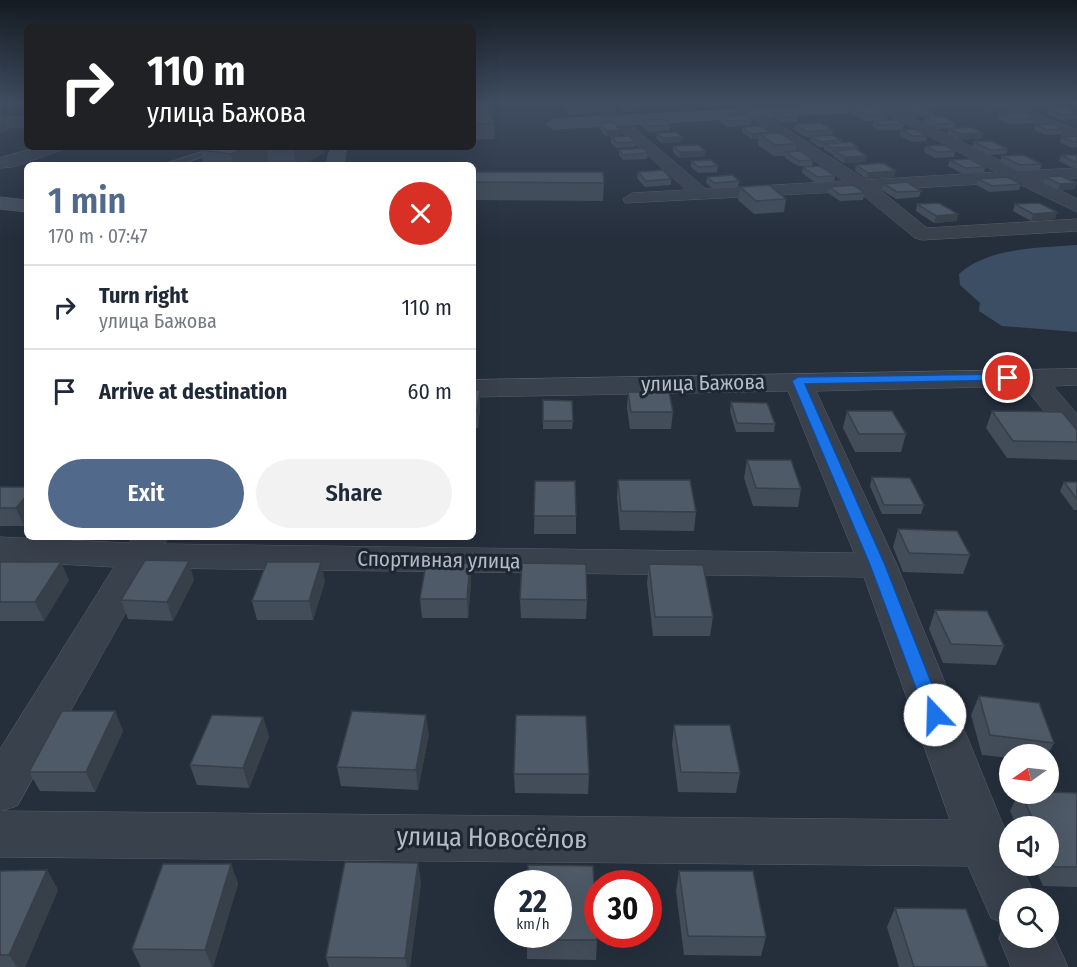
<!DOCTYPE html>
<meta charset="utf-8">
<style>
body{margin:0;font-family:"Fira Sans Condensed",sans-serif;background:#f2f2f3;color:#1f2937;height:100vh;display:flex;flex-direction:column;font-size:22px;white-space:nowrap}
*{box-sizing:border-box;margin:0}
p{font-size:20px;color:#747a83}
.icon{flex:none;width:33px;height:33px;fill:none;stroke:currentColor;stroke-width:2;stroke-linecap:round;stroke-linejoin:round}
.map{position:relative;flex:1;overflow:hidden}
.details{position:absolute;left:24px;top:162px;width:452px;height:378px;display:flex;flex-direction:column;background:#fff;border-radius:9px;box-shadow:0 6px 24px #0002}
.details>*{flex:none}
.guide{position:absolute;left:24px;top:24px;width:452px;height:126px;border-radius:9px;box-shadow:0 6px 24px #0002;background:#202124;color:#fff;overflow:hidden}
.needle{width:39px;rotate:256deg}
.fabs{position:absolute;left:999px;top:744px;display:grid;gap:12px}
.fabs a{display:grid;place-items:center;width:60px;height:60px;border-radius:50%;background:#fff;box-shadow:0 6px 24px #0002;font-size:30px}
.speed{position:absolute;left:494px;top:870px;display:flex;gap:12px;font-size:30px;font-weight:700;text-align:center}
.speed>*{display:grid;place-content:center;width:78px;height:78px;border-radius:50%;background:#fff;box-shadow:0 6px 24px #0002;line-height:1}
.speed small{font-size:15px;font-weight:400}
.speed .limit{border:9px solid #d22;background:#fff;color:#111}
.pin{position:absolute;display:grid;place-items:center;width:51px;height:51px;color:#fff;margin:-26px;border:3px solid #fff;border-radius:50%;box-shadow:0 2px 6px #0007}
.me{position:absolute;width:66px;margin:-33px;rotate:339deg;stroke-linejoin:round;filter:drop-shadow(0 0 4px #0008)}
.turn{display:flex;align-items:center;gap:21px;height:126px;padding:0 24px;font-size:27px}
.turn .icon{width:78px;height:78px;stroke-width:2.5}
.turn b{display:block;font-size:42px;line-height:51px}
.round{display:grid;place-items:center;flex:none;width:63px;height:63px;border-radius:32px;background:#f2f2f3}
.headline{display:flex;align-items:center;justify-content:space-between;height:102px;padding:0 24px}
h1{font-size:36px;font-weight:600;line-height:45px;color:#51698b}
.button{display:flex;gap:12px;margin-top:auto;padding:12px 24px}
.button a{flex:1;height:69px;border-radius:36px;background:#51698b;color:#fff;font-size:24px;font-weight:600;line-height:69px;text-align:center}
.button a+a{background:#f2f2f3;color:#1f2937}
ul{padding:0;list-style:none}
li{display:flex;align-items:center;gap:18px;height:84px;padding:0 24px;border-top:2px solid #e0e1e3}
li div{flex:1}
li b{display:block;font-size:22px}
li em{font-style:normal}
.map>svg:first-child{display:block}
</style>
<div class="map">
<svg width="1077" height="967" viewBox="0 0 1077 967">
<rect width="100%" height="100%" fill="#252f3c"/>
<path fill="#3c4e64" d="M1077,245V332L1002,326L979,311L980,303L960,285L959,274C989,247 1039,248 1077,245Z"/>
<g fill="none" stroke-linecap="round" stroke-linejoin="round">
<g stroke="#575f6a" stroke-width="2">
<path id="lane" d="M202,152L210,154L177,165H162Z"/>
</g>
<g stroke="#575f6a" stroke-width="1">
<path id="street" d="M590,103H605L706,189L844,181L730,103H746L866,180L997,172L866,103H883L1021,171L1077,168V178L1040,180L1077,199V212L1015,182L880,190L927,228L1077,219V231L922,240L915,238L858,191L625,203L623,199L632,193L686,190Z
M991,103H1009L1077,130V141Z
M0,116L27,118V128L0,126Z
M39,147H64L62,150L13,167L0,168V158Z
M1077,369V385L1053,386L1077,414V442L1066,439L1024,386L816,391L897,565L1010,842V866H1021L1036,898H1010V938H1048V923L1068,967H1011L999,938L1005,924L991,918L968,866L0,857V749L114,567L0,561V537L129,543L133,537H165L167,540L164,544L854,553L788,391L472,397V380ZM151,568L864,577L950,820L1,811L17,806Z"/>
</g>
<g stroke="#575f6a" stroke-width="1">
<path id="secondary" d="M868,103H945L938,107L554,129L546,124L554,119Z
M331,147H347L344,165H326Z
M0,197L27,200V212L0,209Z"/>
</g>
<use href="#lane" fill="#39414c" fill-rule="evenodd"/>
<use href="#street" fill="#39414c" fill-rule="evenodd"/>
<use href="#secondary" fill="#47515f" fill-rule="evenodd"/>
</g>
<path fill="#434d59" d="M472,102L494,123L495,139L472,140Z
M618,102H643L647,105L646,110L626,112L618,105Z
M697,102H719L718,107L703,108Z
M752,102H770V104L755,105Z
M980,102H1001L1008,111L990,112L978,107Z
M1023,102H1054L1052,107L1033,108L1023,104Z
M565,105L595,108V113L568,115L565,110Z
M904,106L934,110L933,116L915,117L903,111Z
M851,108L888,115L886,120L904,124L902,129L880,130L872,126L874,121H865L850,113Z
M1048,109L1077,113V119L1060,120L1046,114Z
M774,113L797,117V122L781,123L774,118Z
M999,114L1036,118L1034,123L1011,124L998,119Z
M721,116L752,120L751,125L727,127L720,122Z
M925,117L956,123L954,128L938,129L924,122Z
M643,120L671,125L670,130L649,132L642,126Z
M599,123L621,135L606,136L599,128Z
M795,124L833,130L832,135L841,140V143L858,147L857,150L866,162L843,163L833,156L834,154H831L824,150V147H819L810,141L811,137H806L794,130Z
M1036,125L1063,129L1061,134L1045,135L1034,130Z
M742,127L771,132L797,144L796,152L813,160L812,166H798L785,158L786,156H774L758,145V139H752L742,132Z
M948,129L983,133L982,138L958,140L947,134Z
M901,130L927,136L926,141L912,142L900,136Z
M657,133L681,142L662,143L656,138Z
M1077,136V147L1072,148L1060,142L1061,137Z
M611,137L635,142V147L616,148L611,143Z
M974,142L1008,149L1006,154L988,155L972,147Z
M673,146L705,156L679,158L673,152Z
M925,146L955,151L954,157L935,158L924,152Z
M206,147H323L324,153L303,165H204L200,150Z
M619,150L648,153L647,159L623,160L619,155Z
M1061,155H1077V168H1073L1059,161Z
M1002,156L1042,164L1040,170L1018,171L1000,162Z
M950,160L985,167L984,172L963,174L948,166Z
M691,161L718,166L717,172L698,173L691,167Z
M856,165L896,171L894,177L867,179L855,171Z
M803,167L835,176L834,182L816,183L802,173Z
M472,172L604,183L603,201L472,200Z
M638,172L671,179V185L645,187L637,178Z
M707,177L739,181L738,187L713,189L706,183Z
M1045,177L1075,189L1058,190L1043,183Z
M978,179L1021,184L1019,190L990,192L976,185Z
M884,184L921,191L919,197L896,199L882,190Z
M740,187L786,199L784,212L754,214L738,200Z
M829,187L865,193L863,200L840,201L828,193Z
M917,204L957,221L934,223L916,211Z
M1015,204L1057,212L1055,219L1031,221L1013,211Z
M472,390L480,407L478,428H472Z
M628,392L673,412L671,429H630L627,408Z
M543,400L573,421L572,429H543Z
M731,402L775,424L774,432H736L730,411Z
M847,411L906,434L901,452H855L843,428Z
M992,411L1077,430V460L1007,458L986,428Z
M747,460L801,489L798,507L753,506L744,478Z
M872,477L924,505L921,514H882L870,486Z
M618,480L696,512L694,531L620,530L617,497Z
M535,481L576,516V534H534Z
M1064,482H1077V510H1074L1060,491Z
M0,487H27L24,526H0Z
M898,529L970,555L963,574L903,572L893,547Z
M0,562L69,580L44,621H0Z
M470,563L471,582L468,618H422L420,599Z
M649,564L713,617L710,636H653L647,583Z
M194,580L173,621L128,619L121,600Z
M325,581L313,620H257L252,601Z
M520,599L587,600L586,619L521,618Z
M935,610L1004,646L996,665L943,663L929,629Z
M979,696L1054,743L1048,754H1010V758L982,755L971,715Z
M115,711L123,731L95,792L40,791L29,772Z
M263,717L269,737L249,788L197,785L190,765Z
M674,725L740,773L736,793L678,792L672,744Z
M429,734L418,790L341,786L337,767Z
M514,774H589L588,794L515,793Z
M1077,793V887L1043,886L1034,866H1048V826H1017L1010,811L1018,794Z
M418,863L421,883L410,967H329L326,957Z
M231,864L238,884L213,967H141L132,949Z
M47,870L58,890L25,967H0V871Z
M679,871L766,937L761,956L684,955L676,891Z
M895,908L988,967H899L887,927Z
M527,934L597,940L596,960L527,959Z"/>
<path fill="#373f48" d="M1054,102L1052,107L1033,108L1034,103Z
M647,105L646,110L626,112L627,107Z
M0,106L8,130L0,133Z
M1009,106L1008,111L990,112L991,107Z
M621,130V135L606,136V131Z
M771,132L759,134L758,139H752V134Z
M983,133L982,138L958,140L960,134Z
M682,137L681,142L662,143V138Z
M245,147H266L269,165H233L231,154Z
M294,147H323L324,153L303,165H296Z
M705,151V156L679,158L680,152Z
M867,156L866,162L843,163L845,157Z
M896,171L894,177L867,179L868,173Z
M1077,183L1075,189L1058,190L1060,184Z
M1057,212L1055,219L1031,221L1033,214Z
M958,214L957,221L934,223L936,216Z
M480,390V407L478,428L477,411Z
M27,495V522L24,526L16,508Z
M189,561L194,580L173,621L167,602Z
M61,562L69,580L44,621L35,602Z
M321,562L325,581L313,620L309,601Z
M470,563L471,582L468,618L467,599Z
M115,711L123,731L95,792L86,772Z
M426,715L429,734L418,790L416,770Z
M263,717L269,737L249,788L243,768Z
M418,863L421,883L410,967H407L405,958Z
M231,864L238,884L213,967H212L205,950Z
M47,870L58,890L25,967H17L9,955Z"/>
<path fill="#4e5a67" stroke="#373f48" stroke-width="1.5" d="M472,102H488L494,123L472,124Z
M622,102H643L647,105L627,107Z
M981,102H1001L1009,106L991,107Z
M591,104L595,108L568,109L565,105Z
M922,105L934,110L916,111L904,106Z
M872,107L888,115L866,116L851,108Z
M1065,108L1077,114L1062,115L1048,109Z
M790,112L797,117H782L774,113Z
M1023,112L1036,118L1012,119L999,114Z
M745,115L752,120L728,121L721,116Z
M941,116L956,123L939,124L925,117Z
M664,119L671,125L649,126L643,120Z
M896,120L904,124L881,125L874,121Z
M613,122L621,130L606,131L599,123Z
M821,123L833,130L807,132L795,124Z
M1052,124L1063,129L1047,130L1036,125Z
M761,126L771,132L752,134L742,127Z
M971,127L983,133L960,134L948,129Z
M915,129L927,136H913L901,130Z
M676,132L682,137L662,138L657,133Z
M780,133L797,144L775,145L759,134Z
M832,135L841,140L820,142L811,136Z
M629,136L635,142L617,143L611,137Z
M1077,136V142H1074L1061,137Z
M991,141L1008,149L990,150L974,142Z
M851,142L858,147L832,148L825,144Z
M698,145L705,151L680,152L673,146Z
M944,145L955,151L937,152L925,146Z
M206,147H245L231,154L200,150Z
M643,148L648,153L623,155L619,150Z
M856,149L867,156L845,157L834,151Z
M800,151L813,160L799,161L786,152Z
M1023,155L1042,164L1020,165L1002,156Z
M1061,155H1077V162H1075Z
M970,159L985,167L965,168L950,160Z
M711,160L718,166L698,167L691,161Z
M883,163L896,171L868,173L856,165Z
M820,166L835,176L817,177L803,167Z
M663,170L671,179L646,181L638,172Z
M472,172H603L604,183L472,182Z
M732,175L739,181L714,183L707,177Z
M1061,176L1077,183L1060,184L1045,177Z
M1007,177L1021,184L992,186L978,179Z
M907,182L921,191L897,192L884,184Z
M769,185L786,199L756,201L740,187Z
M853,185L865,193L841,195L829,187Z
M939,203L958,214L936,216L917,204Z
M1039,203L1057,212L1033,214L1015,204Z
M472,390H480L477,411H472Z
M628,392H669L673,412H631Z
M543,400L572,401L573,421H543Z
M731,402L767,403L775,424L737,423Z
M847,411H892L906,434H859Z
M992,411L1062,412L1077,430V442L1013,441Z
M747,460H791L801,489L756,488Z
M872,477L910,478L924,505H884Z
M618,480H690L696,512L621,511Z
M535,481H575L576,516H534Z
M1064,482H1077V499Z
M0,487H27V495L16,508H0Z
M898,529L957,531L970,555L909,553Z
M145,560L189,561L167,602L121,600Z
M0,562H61L35,602H0Z
M267,562H321L309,601H252Z
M426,563H470L467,599H420Z
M522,563L586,564L587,600L520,599Z
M649,564L703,565L713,617H655Z
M935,610L987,611L1004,646L951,644Z
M979,696L1039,703L1054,743L990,735Z
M62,711H115L86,772H29Z
M352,711L426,715L416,770L337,767Z
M212,715L263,717L243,768L190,765Z
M516,715L586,716L589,774H514Z
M674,725H730L740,773L681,772Z
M1048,792L1077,793V867H1054L1048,854V826H1036L1021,794H1048Z
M345,862L418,863L405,958L326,957Z
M163,864H231L205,950L132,949Z
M528,865L593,866L597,940H527V934H558V884H528Z
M47,870L9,955H0V871Z
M679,871H753L766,937L688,936Z
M895,908L966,909L988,967H914Z"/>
<linearGradient id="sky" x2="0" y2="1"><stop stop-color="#141a21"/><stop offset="0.43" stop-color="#404d61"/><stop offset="1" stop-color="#404d61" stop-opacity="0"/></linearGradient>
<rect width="1077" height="238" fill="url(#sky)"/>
<path fill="#1a73e8" stroke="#114b97" stroke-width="1.5" d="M1008,374L1014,378L1012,380L805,384L885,565L944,715L941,720L935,722L928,720L926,715L870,565L792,381L798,377Z"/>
<g text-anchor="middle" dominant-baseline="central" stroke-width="6" stroke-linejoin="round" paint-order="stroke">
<g font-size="21" fill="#b4bcc7" stroke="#1e2631">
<text transform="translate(703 383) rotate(-1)">улица Бажова</text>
<text transform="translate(439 560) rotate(1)">Спортивная улица</text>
</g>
<g font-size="26" fill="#b4bcc7" stroke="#1e2631">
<text transform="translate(492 838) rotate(1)">улица Новосёлов</text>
</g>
</g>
</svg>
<div class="fabs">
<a><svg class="needle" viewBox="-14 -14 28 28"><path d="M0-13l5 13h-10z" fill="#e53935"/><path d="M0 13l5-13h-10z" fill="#747a83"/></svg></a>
<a><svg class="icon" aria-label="sound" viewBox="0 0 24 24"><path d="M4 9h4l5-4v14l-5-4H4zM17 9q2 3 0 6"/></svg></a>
<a><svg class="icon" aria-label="search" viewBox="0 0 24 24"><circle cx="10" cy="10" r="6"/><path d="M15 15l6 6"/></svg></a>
</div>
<div class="speed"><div>22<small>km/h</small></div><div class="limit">30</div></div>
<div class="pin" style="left:1008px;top:378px;background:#d93025"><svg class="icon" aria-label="arrive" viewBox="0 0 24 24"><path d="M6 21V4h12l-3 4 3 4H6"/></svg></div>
<svg class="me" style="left:935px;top:715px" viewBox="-20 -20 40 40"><circle r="19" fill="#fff"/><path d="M0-13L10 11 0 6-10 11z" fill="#1a73e8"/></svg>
<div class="guide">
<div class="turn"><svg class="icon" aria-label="right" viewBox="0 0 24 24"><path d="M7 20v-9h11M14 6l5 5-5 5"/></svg><div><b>110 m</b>улица Бажова</div></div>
</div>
<section class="details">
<div class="headline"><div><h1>1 min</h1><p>170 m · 07:47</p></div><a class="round" style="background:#d93025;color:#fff"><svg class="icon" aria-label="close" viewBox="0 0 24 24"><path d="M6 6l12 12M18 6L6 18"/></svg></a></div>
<ul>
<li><svg class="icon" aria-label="right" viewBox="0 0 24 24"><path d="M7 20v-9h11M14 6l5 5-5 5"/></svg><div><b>Turn right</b><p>улица Бажова</p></div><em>110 m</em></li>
<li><svg class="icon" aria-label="arrive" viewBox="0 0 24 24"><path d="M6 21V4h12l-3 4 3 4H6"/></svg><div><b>Arrive at destination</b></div><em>60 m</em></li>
</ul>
<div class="button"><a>Exit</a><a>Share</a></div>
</section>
</div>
